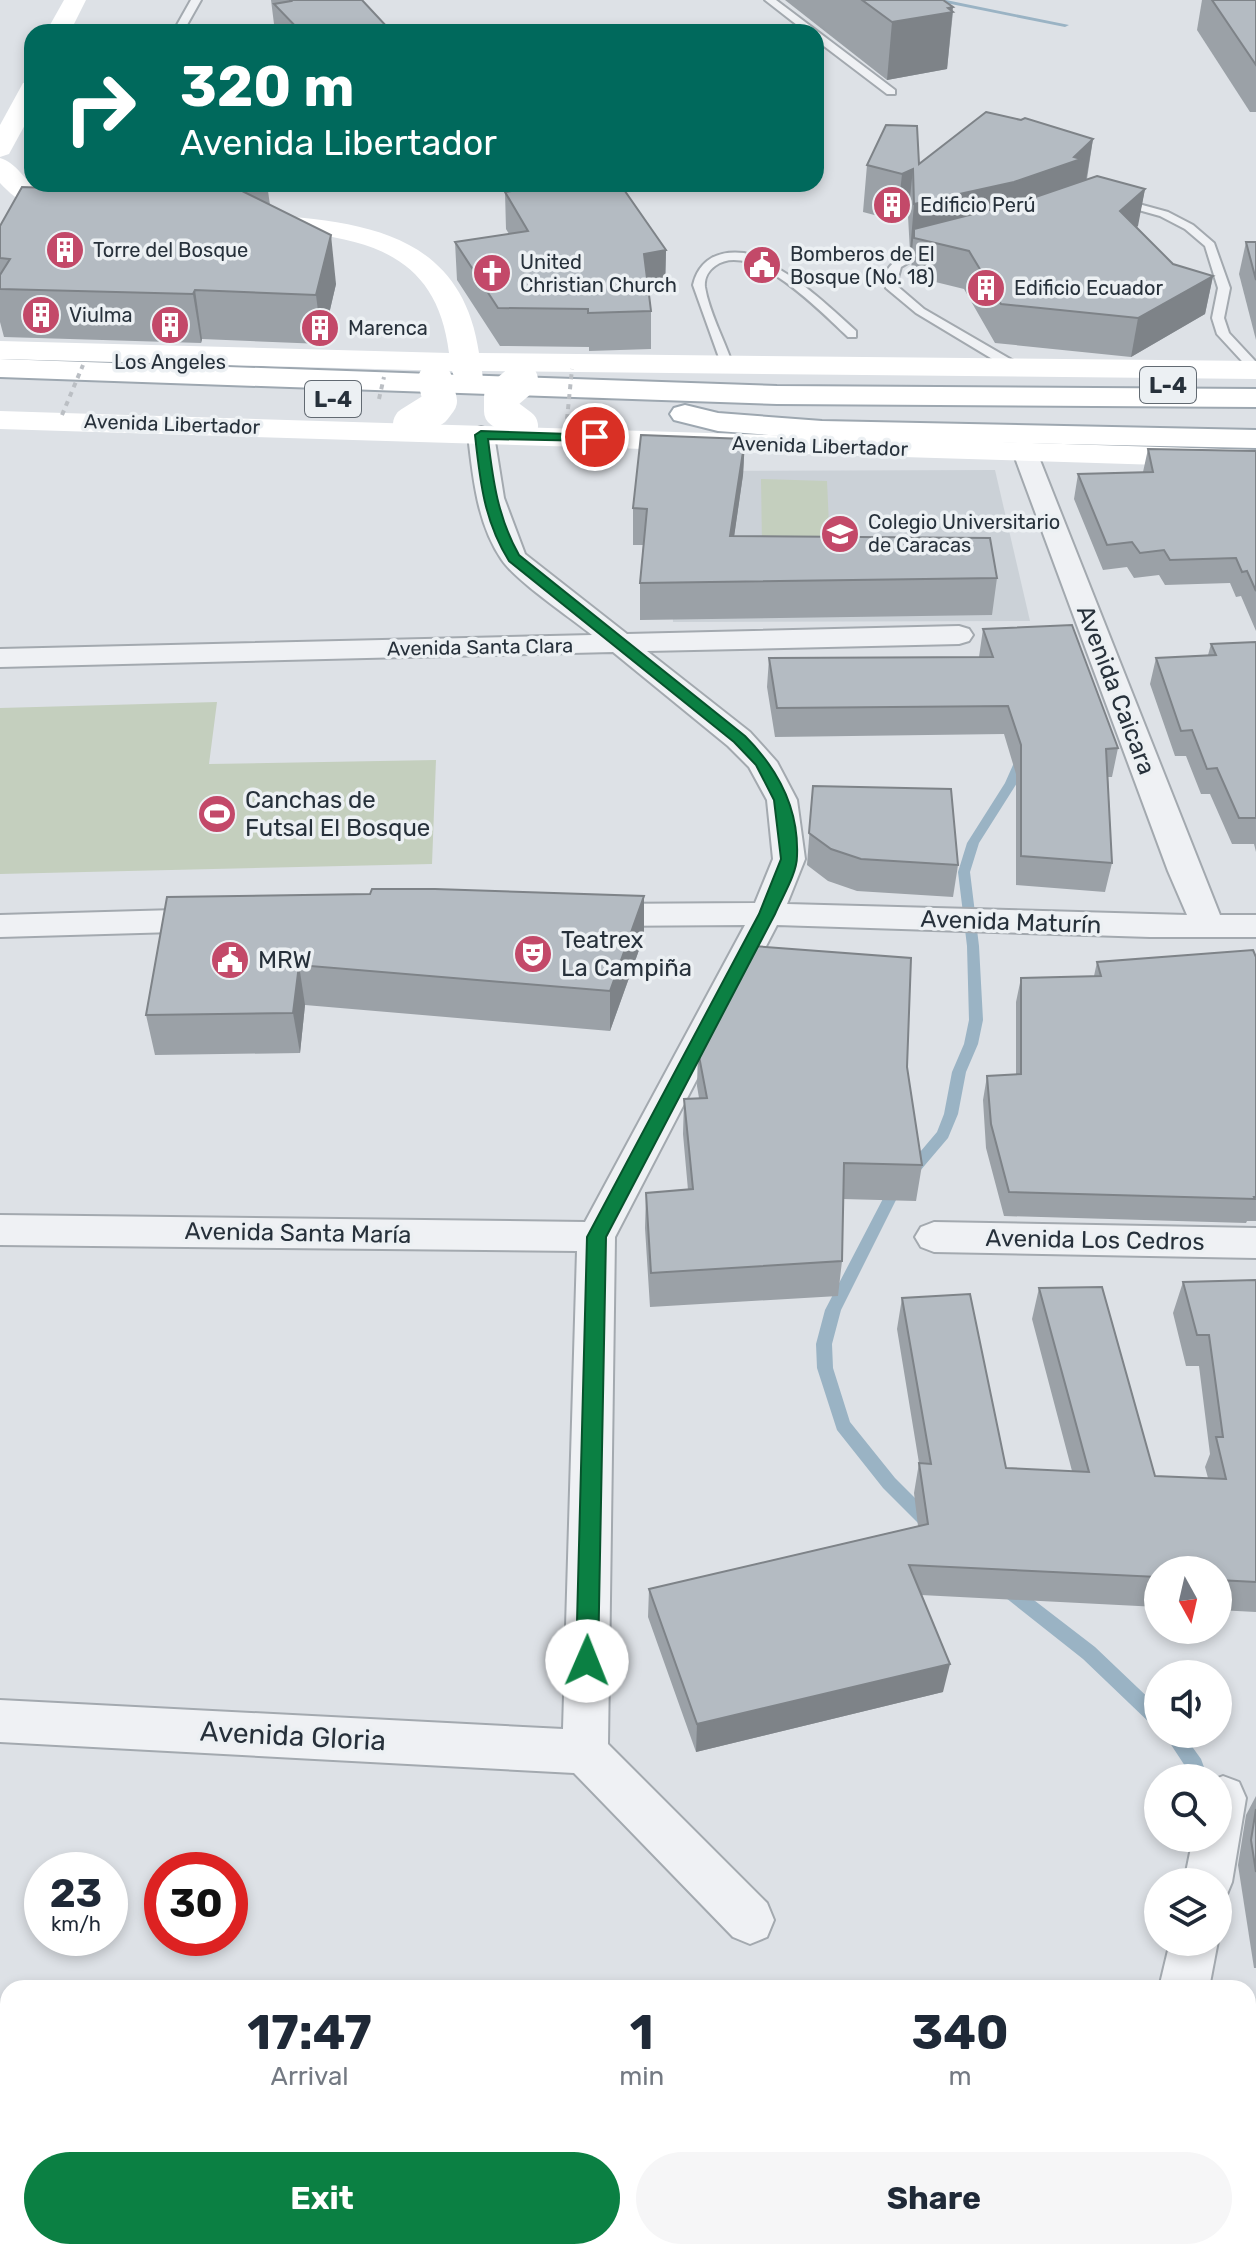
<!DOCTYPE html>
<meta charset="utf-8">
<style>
:root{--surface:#fff;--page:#f6f6f7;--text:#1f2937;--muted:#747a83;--accent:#0b8043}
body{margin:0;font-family:Rubik,sans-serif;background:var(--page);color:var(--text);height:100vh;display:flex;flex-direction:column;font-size:30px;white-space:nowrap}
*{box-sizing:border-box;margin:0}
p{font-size:26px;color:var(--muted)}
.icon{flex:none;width:44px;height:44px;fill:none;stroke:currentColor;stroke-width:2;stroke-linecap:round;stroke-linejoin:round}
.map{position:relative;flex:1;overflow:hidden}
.sheet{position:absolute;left:0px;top:1980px;width:1256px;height:280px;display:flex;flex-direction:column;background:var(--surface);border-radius:24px 24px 0 0;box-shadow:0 4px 12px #0003}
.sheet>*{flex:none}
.top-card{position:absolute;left:24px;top:24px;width:800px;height:168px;border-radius:24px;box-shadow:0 4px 12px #0003;background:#00695c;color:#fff;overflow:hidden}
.needle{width:52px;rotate:172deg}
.tools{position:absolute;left:1144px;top:1556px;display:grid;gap:16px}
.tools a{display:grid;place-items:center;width:88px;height:88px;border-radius:50%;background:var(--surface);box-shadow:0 4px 12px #0003;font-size:40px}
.speed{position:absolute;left:24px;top:1852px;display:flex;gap:16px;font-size:40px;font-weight:700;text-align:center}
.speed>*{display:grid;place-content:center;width:104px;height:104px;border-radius:50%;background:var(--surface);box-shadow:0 4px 12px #0003;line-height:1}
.speed small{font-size:20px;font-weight:400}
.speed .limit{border:12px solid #d22;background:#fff;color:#111}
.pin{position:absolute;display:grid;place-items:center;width:68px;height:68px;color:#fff;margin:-34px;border:4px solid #fff;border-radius:50%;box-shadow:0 2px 8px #0007}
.me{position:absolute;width:88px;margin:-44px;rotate:1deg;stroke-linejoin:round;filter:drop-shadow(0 0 6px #0008)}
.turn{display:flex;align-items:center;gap:28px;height:168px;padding:0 24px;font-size:36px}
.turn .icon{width:104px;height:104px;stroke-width:2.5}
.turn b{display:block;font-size:56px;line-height:68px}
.eta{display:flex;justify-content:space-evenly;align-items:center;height:136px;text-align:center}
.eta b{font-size:48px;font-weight:700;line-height:56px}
.primary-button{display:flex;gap:16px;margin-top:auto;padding:16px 24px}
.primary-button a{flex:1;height:92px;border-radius:48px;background:var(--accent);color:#fff;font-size:32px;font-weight:700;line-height:92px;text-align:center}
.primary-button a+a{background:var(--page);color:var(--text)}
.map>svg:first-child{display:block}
</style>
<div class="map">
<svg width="1256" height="2260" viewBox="0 0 1256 2260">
<rect width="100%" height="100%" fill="#dde1e6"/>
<polygon fill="#cbd1d7" points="995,470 1030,621 673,622 668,471"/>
<g fill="#c4cfbe">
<polygon points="761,479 827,481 830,547 762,545"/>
<polygon points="217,702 209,764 436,760 432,864 0,874 0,708"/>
</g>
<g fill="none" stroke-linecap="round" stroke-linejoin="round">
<g fill="#9ab3c4" fill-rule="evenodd">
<polygon points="931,0 946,0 1069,25 1065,27"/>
<polygon points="1023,752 1029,756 1017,783 979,843 970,872 979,946 983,1020 978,1044 966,1072 958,1114 948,1138 897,1198 841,1310 832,1344 833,1368 850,1422 895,1478 933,1516 935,1521 933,1526 927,1528 921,1526 883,1488 837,1430 817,1368 816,1344 825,1310 887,1191 937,1132 944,1114 952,1072 964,1044 969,1020 967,946 958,872 967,843 1005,783 1017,756"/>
<polygon points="1007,1582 1013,1584 1095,1647 1158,1707 1158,1727 1152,1725 1083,1659 1001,1594 999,1589 1001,1584"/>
<polygon points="1164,1734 1183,1734 1201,1759 1208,1778 1190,1778 1187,1769"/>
<polygon points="1039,2252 1060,2252 1057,2260 1036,2260"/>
</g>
<g stroke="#a3a9af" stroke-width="4">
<g id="service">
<polygon points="191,0 201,0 183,32 173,32"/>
<polygon points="765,0 776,0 895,90 895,94 887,94 816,40 816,32 806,32"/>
<polygon points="1119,203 1135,203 1168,212 1193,225 1214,243 1230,288 1224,318 1229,333 1256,362 1256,373 1252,372 1217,334 1212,318 1218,288 1205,246 1185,229 1160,216 1135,209 1115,208 1115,204"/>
<path d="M933 250 939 253 937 255 913 260 901 267 896 285 924 309 1017 363V369H1009L916 313 886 288C879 259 911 254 933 250Z"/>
<path d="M744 253C789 268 822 300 856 331V337H848C821 312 752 239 715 266 708 271 704 279 705 287 709 312 724 339 732 363L722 366 693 285C699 259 719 250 744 253Z"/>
</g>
</g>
<g stroke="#a3a9af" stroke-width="4">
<g id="minor">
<path d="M481 427 490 430 494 435 504 498 525 554 627 634 959 626 969 629 973 635 969 641 959 644 647 651 750 732 777 762 797 800 805 859 787 904 1187 915 1168 871 1014 455 1018 450H1036L1220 915H1256V937H1150L777 925 615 1237 608 1744 767 1903 774 1920 767 1937 750 1944 733 1937 574 1773 0 1742V1700L563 1729 577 1251 0 1245V1215L585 1222 745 925 597 926 585 923 581 915 585 907 597 904 755 903 773 859 767 800 749 767 728 746 613 652 0 667V649L592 635C571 618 515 580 502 560 477 524 473 477 468 435L472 430Z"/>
<polygon points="210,909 222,912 226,920 222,928 210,931 0,937 0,915"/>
<polygon points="934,1222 1256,1228 1256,1258 934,1252 921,1247 915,1237 921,1227"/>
<polygon points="1223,1776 1239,1782 1246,1798 1232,1882 1225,1899 1218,1901 1218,1882 1184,1882 1193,1838 1218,1838 1218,1778"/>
<polygon points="1170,1942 1218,1941 1209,1988 1159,1988"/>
<polygon points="1083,2252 1137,2252 1135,2260 1081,2260"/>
</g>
</g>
<g stroke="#9da7b0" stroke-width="4">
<g id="primary">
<polygon points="0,359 777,386 1256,389 1256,407 777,404 0,377"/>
<polygon points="685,405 718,413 822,421 1256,430 1256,448 822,439 718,431 674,420 670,414 674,408"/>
</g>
</g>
<use href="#service" fill="#eff1f4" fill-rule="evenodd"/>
<use href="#minor" fill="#eff1f4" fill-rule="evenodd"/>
<g fill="#fff" fill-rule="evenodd">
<polygon points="64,0 86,0 70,32 46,32"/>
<polygon points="32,81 32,112 9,154 0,157 0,125 23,83"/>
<path d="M0 158C16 162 25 181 39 191 53 199 67 201 82 204L86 210 82 216C52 223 20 205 0 183Z"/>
<path d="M253 214C357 221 461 229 479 353L1256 361V379L482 371 483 379 479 385 468 388 457 385 452 371 0 359V341L449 353C439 270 389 243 311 234 288 232 265 233 243 228L240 222 243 216Z"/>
<polygon points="0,411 1256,450 1256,468 0,429"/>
</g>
<use href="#primary" fill="#fff" fill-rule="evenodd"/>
<g stroke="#bbbfc4" stroke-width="4" stroke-dasharray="5 5" stroke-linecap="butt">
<polyline points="379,399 384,377"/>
<polyline points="62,415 83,365"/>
<polyline points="566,429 572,369"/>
</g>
<g stroke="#fff" stroke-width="34">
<polyline points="521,380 501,397 501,411 521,426"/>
<polyline points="410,424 434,409 440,401 435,380"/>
</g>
</g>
<g fill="#9ba1a7">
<polygon points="271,0 362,0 388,28 408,32 275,32"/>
<polygon points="785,0 943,0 953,12 947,69 887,80"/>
<polygon points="1202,0 1256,0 1256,112 1250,112 1197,30"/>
<polygon points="1093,139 1087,179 1145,189 1137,227 1173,264 1213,276 1205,314 1131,357 995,343 964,289 911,276 912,251 910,252 908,216 897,221 863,212 867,165 919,164"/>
<polygon points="83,184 267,184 270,205 336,284 322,344 202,339 201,343 4,337 0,322 0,226 79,189"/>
<polygon points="505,192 666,250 665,288 649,291 651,311 651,349 589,351 589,347 500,346 457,280 455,242 509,234 506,229"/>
<polygon points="1246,242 1256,242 1256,340 1239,274"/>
<polygon points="745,439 743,475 734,536 997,578 992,615 640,620 640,583 643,545 633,545 633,508"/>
<polygon points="1148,449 1256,451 1256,631 1241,596 1236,597 1230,583 1165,585 1159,575 1134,578 1127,567 1103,570 1074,499 1078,474 1143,472"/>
<polygon points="983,629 1118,748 1112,777 1108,777 1112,863 1105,892 1016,885 1016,774 1004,734 775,737 767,687 769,658 979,657"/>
<polygon points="1256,642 1256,852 1254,844 1232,844 1210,794 1201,794 1186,756 1175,756 1150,684 1156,658 1208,655 1211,644"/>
<polygon points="813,786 958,865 953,897 857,891 828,881 807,865"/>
<polygon points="167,897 644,936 610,1031 305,1005 300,1053 155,1055 146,1015"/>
<polygon points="1256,957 1256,1221 1247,1221 1246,1223 1004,1216 986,1148 983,1100 987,1076 1016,1075 1016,1002 1021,978 1094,976 1097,962"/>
<polygon points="698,1051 907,1067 922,1165 916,1201 843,1199 842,1261 838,1296 650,1307 645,1228 646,1193 688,1190 683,1134 684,1099 699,1098 697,1086"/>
<polygon points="1256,1280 1256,1612 1218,1610 1218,1570 1158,1570 1158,1607 921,1595 943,1692 696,1752 648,1617 649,1589 918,1526 914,1493 919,1463 897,1329 902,1298 1006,1468 1072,1471 1032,1319 1039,1288 1155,1476 1208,1478 1205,1467 1210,1454 1199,1366 1186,1366 1173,1313 1183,1282"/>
<polygon points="1256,1796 1256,1968 1254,1968 1238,1865 1246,1815"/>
</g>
<g fill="#7e8388">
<polygon points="953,7 947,69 887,80 892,22"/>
<polygon points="339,29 340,32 319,32"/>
<polygon points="1093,139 1085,186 914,229 912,251 910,252 914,204 1074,157"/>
<polygon points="913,169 908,216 897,221 902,174"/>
<polygon points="1145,189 1138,226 1114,249 1120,211"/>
<polygon points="331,235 336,284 322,344 316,295"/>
<polygon points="666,250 665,288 644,292 644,254"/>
<polygon points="1213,276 1205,314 1131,357 1138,318"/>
<polygon points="195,290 202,339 201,343 193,294"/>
<polygon points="745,439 743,475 729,572 730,536"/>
<polygon points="644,896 644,936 610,1031 610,991"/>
<polygon points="299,965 305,1005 300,1053 293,1013"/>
<polygon points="950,1664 943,1692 696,1752 697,1724"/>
</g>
<g fill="#b4bbc2" stroke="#7e8388" stroke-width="2">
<polygon points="290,0 362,0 388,28 404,28 408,32 342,32 339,29 319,32 301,32 274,4 291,1"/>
<polygon points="862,0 943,0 953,7 948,8 953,12 892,22"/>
<polygon points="1212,0 1256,0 1256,65"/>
<polygon points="986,112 1021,120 1025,118 1093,139 1074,157 1081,159 1014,182 914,204 913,169 902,174 867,165 886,125 917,126 919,164"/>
<polygon points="1097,176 1145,189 1120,211 1173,264 1213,276 1138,318 1001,304 969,251 914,238 914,229 1021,202"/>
<polygon points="83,184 228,184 331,235 316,295 195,290 193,294 0,289 0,275 10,259 0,258 0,226 22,187 79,189"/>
<polygon points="565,184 620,184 666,250 644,254 651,311 588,313 588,309 498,308 455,242 528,231 505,192"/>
<polygon points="1246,242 1256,242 1256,280"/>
<polygon points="641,435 745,439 730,536 990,538 997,578 640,583 647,509 633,508"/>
<polygon points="1148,449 1256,451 1256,591 1247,571 1242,572 1236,558 1170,560 1164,550 1140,553 1132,542 1107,545 1078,474 1153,472"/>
<polygon points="1072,625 1118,748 1106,749 1112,863 1021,856 1021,745 1008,706 777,708 769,658 993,657 983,629"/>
<polygon points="1256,642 1256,818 1239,818 1217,768 1207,769 1192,730 1181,731 1156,658 1216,655 1211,644"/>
<polygon points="813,786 951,789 958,865 861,859 831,849 809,833"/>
<polygon points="372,889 435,889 644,896 610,991 299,965 293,1013 146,1015 167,897 370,894"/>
<polygon points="753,946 911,958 907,1067 922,1165 844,1163 842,1261 651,1273 646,1193 693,1189 684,1099 707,1098 698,1051"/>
<polygon points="1253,950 1256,957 1256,1197 1254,1197 1255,1199 1009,1192 991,1124 987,1076 1021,1074 1021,978 1101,976 1097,962"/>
<polygon points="1256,1280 1256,1582 1218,1580 1218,1570 1158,1570 1158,1577 909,1565 950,1664 697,1724 649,1589 928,1524 919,1463 931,1464 902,1298 970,1294 1006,1468 1089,1472 1039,1288 1102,1287 1155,1476 1226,1479 1216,1437 1223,1437 1209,1335 1197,1335 1183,1282"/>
<polygon points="1256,1809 1256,1872 1251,1840"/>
</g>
<path fill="#0b8043" stroke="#07532c" stroke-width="2" d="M481 431 600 435V440L595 441 488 439C493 481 498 518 519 555L745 736C778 769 799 808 797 856 797 874 782 897 775 914L606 1237 598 1661 595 1668 587 1671 579 1668 576 1661 587 1237 759 914 781 859 774 800 756 765 734 742 509 561C484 521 480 481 475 435Z"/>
<defs>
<g id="building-disc" transform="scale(2)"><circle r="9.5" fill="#c34969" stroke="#ecf0f3"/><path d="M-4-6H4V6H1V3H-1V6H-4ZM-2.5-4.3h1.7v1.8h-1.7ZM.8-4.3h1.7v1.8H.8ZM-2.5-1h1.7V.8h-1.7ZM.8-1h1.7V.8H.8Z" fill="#fff"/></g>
<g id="civic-disc" transform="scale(2)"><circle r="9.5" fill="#c34969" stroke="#ecf0f3"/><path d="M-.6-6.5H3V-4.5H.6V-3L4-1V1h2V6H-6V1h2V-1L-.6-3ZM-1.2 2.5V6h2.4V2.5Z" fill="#fff"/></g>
<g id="church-disc" transform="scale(2)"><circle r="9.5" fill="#c34969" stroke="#ecf0f3"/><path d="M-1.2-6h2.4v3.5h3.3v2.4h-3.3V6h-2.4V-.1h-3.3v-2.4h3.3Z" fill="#fff"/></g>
<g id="university-disc" transform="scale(2)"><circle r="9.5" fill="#c34969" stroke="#ecf0f3"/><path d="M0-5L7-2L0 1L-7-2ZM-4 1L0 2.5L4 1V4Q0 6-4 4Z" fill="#fff"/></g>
<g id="stadium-disc" transform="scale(2)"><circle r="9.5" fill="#c34969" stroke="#ecf0f3"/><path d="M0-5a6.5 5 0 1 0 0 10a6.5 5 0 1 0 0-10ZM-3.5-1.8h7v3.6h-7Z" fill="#fff"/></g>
<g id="theatre-disc" transform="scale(2)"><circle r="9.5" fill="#c34969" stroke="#ecf0f3"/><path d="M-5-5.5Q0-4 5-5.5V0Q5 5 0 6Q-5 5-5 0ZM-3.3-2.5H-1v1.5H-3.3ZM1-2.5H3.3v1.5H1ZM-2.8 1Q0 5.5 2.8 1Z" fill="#fff"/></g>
</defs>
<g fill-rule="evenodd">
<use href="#building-disc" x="892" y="205"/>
<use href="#building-disc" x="65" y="250"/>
<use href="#civic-disc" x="762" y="265"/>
<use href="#church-disc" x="492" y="273"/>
<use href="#building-disc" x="986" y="288"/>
<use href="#building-disc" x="41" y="315"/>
<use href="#building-disc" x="170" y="325"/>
<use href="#building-disc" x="320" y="328"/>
<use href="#university-disc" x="840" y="534"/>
<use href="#stadium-disc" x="217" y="814"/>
<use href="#theatre-disc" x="533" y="954"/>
<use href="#civic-disc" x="230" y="960"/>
</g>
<g text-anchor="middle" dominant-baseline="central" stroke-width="7" stroke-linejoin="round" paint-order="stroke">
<g font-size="20" fill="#27313b" stroke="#ecf0f3" text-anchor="start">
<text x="920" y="205">Edificio Perú</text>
<text x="93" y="250">Torre del Bosque</text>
<text x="790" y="254">Bomberos de El<tspan x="790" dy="23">Bosque (No. 18)</tspan></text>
<text x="520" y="262">United<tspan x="520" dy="23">Christian Church</tspan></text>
<text x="1014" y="288">Edificio Ecuador</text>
<text x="69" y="315">Viulma</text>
<text x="348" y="328">Marenca</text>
<text x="170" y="362" text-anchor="middle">Los Angeles</text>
<text x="868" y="522">Colegio Universitario<tspan x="868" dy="23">de Caracas</tspan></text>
</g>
<g font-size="20" fill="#27313b" stroke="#ecf0f3">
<text transform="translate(172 424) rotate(2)">Avenida Libertador</text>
<text transform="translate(820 446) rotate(2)">Avenida Libertador</text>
<text transform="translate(480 647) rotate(-1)">Avenida Santa Clara</text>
</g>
<g fill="#ecf0f3" stroke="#626a72" stroke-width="2">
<rect x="1140" y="367" width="56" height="36" rx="6"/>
<rect x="305" y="381" width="56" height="36" rx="6"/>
</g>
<g font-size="22" font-weight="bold" fill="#27313b">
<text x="1168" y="385">L-4</text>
<text x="333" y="399">L-4</text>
</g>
<g font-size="24" fill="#27313b" stroke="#ecf0f3">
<text transform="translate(1116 690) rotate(69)">Avenida Caicara</text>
<text transform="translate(1011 922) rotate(2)">Avenida Maturín</text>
<text transform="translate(298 1233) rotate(1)">Avenida Santa María</text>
<text transform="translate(1095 1240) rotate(1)">Avenida Los Cedros</text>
</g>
<g font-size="24" fill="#27313b" stroke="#ecf0f3" text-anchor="start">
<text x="245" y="800">Canchas de<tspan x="245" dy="28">Futsal El Bosque</tspan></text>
<text x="561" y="940">Teatrex<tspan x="561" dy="28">La Campiña</tspan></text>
<text x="258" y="960">MRW</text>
</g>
<g font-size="28" fill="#27313b" stroke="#ecf0f3">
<text transform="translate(293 1736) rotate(3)">Avenida Gloria</text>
</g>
</g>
</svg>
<div class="tools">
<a><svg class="needle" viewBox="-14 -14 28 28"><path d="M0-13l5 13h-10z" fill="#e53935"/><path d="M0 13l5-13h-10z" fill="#747a83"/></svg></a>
<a><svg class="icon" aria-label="sound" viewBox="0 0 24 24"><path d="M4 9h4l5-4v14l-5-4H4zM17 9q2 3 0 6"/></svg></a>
<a><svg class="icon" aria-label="search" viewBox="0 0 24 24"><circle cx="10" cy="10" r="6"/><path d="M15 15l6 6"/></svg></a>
<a><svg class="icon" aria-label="layers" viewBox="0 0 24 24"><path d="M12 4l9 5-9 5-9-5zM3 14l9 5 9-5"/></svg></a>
</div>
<div class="speed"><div>23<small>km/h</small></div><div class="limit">30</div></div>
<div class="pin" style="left:595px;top:437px;background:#d93025"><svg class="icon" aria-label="arrive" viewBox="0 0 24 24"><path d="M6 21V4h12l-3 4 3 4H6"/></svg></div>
<svg class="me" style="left:587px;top:1661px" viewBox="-20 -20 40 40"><circle r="19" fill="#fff"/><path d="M0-13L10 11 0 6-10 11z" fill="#0b8043"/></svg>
<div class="top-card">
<div class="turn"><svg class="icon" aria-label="right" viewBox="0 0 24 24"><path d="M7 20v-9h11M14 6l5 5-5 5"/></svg><div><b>320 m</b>Avenida Libertador</div></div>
</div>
<section class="sheet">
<div class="eta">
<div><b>17:47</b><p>Arrival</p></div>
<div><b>1</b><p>min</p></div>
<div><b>340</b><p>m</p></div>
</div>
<div class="primary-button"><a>Exit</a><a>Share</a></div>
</section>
</div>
